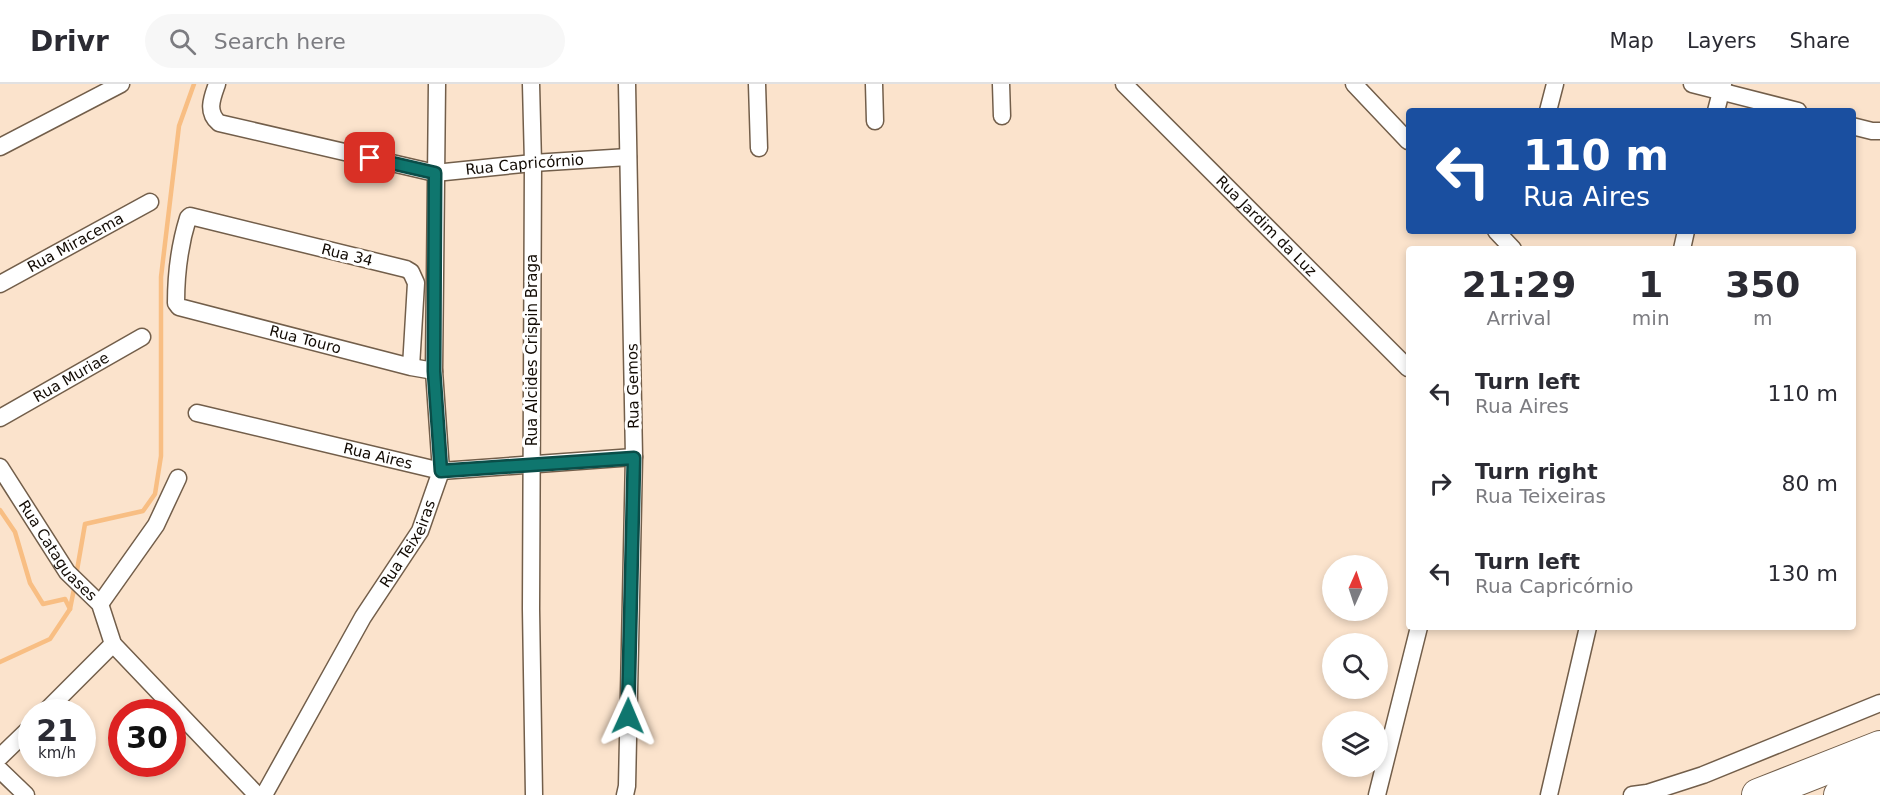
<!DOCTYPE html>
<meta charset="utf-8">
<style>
:root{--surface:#fff;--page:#f7f7f7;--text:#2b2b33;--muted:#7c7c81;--line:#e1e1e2}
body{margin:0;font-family:"DejaVu Sans",sans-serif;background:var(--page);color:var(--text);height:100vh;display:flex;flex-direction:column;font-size:22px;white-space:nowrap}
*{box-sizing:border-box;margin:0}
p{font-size:20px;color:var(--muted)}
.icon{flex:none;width:33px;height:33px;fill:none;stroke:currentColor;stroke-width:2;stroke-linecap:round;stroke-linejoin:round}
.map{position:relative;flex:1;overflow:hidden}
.drawer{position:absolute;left:1406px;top:162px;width:450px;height:384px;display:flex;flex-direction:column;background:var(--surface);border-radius:6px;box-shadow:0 3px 9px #0003}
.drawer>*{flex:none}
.hud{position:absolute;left:1406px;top:24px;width:450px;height:126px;border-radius:6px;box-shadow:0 3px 9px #0003;background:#1a4fa0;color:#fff;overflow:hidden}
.needle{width:39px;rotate:3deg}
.fabs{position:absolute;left:1322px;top:471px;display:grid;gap:12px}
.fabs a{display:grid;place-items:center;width:66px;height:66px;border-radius:50%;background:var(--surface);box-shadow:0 3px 9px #0003;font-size:30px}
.speed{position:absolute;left:18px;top:615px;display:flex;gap:12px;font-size:30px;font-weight:700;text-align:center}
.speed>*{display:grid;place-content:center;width:78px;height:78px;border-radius:50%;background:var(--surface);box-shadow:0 3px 9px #0003;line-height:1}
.speed small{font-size:15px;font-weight:400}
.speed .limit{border:9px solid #d22;background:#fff;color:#111}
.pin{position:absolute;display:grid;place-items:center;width:51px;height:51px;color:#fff;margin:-26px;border-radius:12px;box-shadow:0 3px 9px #0006}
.me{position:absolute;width:66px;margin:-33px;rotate:1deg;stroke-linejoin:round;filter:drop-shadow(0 0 4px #0008)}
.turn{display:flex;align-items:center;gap:21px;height:126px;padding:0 18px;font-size:27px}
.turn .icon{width:78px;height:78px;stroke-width:2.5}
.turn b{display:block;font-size:42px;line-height:51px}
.eta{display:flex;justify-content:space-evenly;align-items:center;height:102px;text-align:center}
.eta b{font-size:36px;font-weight:700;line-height:42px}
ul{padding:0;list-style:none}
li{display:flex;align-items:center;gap:18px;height:90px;padding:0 18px}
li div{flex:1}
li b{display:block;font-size:22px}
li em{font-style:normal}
header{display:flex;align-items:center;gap:36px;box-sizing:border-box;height:84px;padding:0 30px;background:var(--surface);border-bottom:2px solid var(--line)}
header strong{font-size:28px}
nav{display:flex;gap:33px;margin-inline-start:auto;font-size:21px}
.search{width:420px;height:54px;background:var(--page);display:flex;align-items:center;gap:15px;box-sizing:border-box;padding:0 21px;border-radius:33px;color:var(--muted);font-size:22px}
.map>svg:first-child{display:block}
</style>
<header>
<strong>Drivr</strong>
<div class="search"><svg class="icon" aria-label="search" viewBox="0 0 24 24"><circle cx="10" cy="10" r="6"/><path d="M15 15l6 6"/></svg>Search here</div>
<nav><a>Map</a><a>Layers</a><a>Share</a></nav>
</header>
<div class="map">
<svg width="1880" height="711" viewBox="0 0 1880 711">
<rect width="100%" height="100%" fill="#fbe3cc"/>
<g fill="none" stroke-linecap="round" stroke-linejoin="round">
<g stroke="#f8be83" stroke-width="4.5">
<polyline points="0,426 15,448 30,499 43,520 65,515 70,525"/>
<polyline points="76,492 85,440 143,427 155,410 161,372 161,193 179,42 194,0"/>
<polyline points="0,578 50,555 70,525 75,500"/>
</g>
<g stroke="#725e4a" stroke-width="19">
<g id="minor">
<path id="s1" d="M217 0C212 14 206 28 219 39L435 89 533 79 628 73"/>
<polyline points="531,0 533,79 531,525 534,711"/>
<polyline points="757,0 759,64"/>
<polyline points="874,0 875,37"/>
<polyline points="1001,0 1002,32"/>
<path id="s2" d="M1124 0 1408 284"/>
<polyline points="1354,0 1408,57"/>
<polyline points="1692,0 1798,27"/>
<polyline points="1548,27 1555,0"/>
<polyline points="1716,27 1723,0"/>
<polyline points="1852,42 1872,47 1880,47"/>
<polyline points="0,63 121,0"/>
<polyline points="1496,147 1513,165"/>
<polyline points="1682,165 1686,147"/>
<path id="s3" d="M0 200 150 118"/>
<path id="s4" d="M411 283 416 199 411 188 406 185 190 132 188 134C179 163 176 189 176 219L179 223 411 283 434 287"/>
<path id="s5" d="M197 329 441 387 634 373"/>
<path id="s6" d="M0 334 142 253"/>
<path id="s7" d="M0 383 67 488 100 520 113 560 257 711"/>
<polyline points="100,520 156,441 178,394"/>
<polyline points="45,628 113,560"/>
<polyline points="0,673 32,642"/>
<polyline points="0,686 26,711"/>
<path id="s8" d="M264 711 363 533 420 447 441 387 434 287 437 0"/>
<polyline points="625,711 627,702 634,373 627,0"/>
<polyline points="1377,711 1419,543"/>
<polyline points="1549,711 1588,543"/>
<polyline points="1632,711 1647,709 1703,691 1880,619"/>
</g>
</g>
<g stroke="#725e4a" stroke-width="34">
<g id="motorway">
<polyline points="1758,711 1880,663"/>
<polyline points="1840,711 1880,695"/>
</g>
</g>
<use href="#minor" stroke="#fff" stroke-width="16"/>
<use href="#motorway" stroke="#fff" stroke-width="32"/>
</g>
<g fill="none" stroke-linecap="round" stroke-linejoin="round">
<g stroke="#0a4d48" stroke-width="15">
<polyline id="route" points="370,74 435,89 434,287 441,387 634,374 628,632"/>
</g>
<use href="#route" stroke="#0f766e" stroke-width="10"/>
</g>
<g text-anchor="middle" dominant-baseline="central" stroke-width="6" stroke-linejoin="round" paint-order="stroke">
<g font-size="15" fill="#120b04" stroke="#fff">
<text stroke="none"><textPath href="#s1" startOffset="354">Rua Capricórnio</textPath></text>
<text stroke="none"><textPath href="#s2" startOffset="201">Rua Jardim da Luz</textPath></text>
<text stroke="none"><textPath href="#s3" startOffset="86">Rua Miracema</textPath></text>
<text transform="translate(347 171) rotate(14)">Rua 34</text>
<text stroke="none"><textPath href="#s4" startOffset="549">Rua Touro</textPath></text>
<text transform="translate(532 266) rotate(-90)">Rua Alcides Crispin Braga</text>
<text stroke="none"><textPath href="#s6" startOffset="82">Rua Muriae</textPath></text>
<text transform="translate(633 302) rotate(-91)">Rua Gemos</text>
<text stroke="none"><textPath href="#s5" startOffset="186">Rua Aires</textPath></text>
<text stroke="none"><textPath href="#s8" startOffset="290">Rua Teixeiras</textPath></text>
<text stroke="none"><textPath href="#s7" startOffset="102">Rua Cataguases</textPath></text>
</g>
</g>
</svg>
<div class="fabs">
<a><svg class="needle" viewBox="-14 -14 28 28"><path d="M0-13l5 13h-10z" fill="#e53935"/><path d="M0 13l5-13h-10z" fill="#7c7c81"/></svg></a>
<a><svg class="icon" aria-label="search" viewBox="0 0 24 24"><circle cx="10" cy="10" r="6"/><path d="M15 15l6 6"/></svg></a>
<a><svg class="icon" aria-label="layers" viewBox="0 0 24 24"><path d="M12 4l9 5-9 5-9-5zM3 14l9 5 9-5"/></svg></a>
</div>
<div class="speed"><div>21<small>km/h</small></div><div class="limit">30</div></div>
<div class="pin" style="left:370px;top:74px;background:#d93025"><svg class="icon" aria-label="arrive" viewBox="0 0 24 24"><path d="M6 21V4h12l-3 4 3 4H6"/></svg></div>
<svg class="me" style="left:628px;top:632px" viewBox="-20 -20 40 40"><path d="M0-17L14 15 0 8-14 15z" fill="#0f766e" stroke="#fff" stroke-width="4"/></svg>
<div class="hud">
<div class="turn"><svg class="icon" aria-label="left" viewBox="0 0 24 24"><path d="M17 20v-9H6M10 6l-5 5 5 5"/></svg><div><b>110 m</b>Rua Aires</div></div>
</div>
<section class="drawer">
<div class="eta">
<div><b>21:29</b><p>Arrival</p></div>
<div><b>1</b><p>min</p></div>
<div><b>350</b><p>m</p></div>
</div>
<ul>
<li><svg class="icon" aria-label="left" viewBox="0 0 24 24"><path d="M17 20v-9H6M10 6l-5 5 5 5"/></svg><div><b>Turn left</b><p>Rua Aires</p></div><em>110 m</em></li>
<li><svg class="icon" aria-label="right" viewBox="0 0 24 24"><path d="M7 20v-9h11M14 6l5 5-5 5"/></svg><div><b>Turn right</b><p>Rua Teixeiras</p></div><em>80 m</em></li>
<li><svg class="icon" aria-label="left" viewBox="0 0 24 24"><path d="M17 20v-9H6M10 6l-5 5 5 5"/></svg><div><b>Turn left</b><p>Rua Capricórnio</p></div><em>130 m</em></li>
</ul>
</section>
</div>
